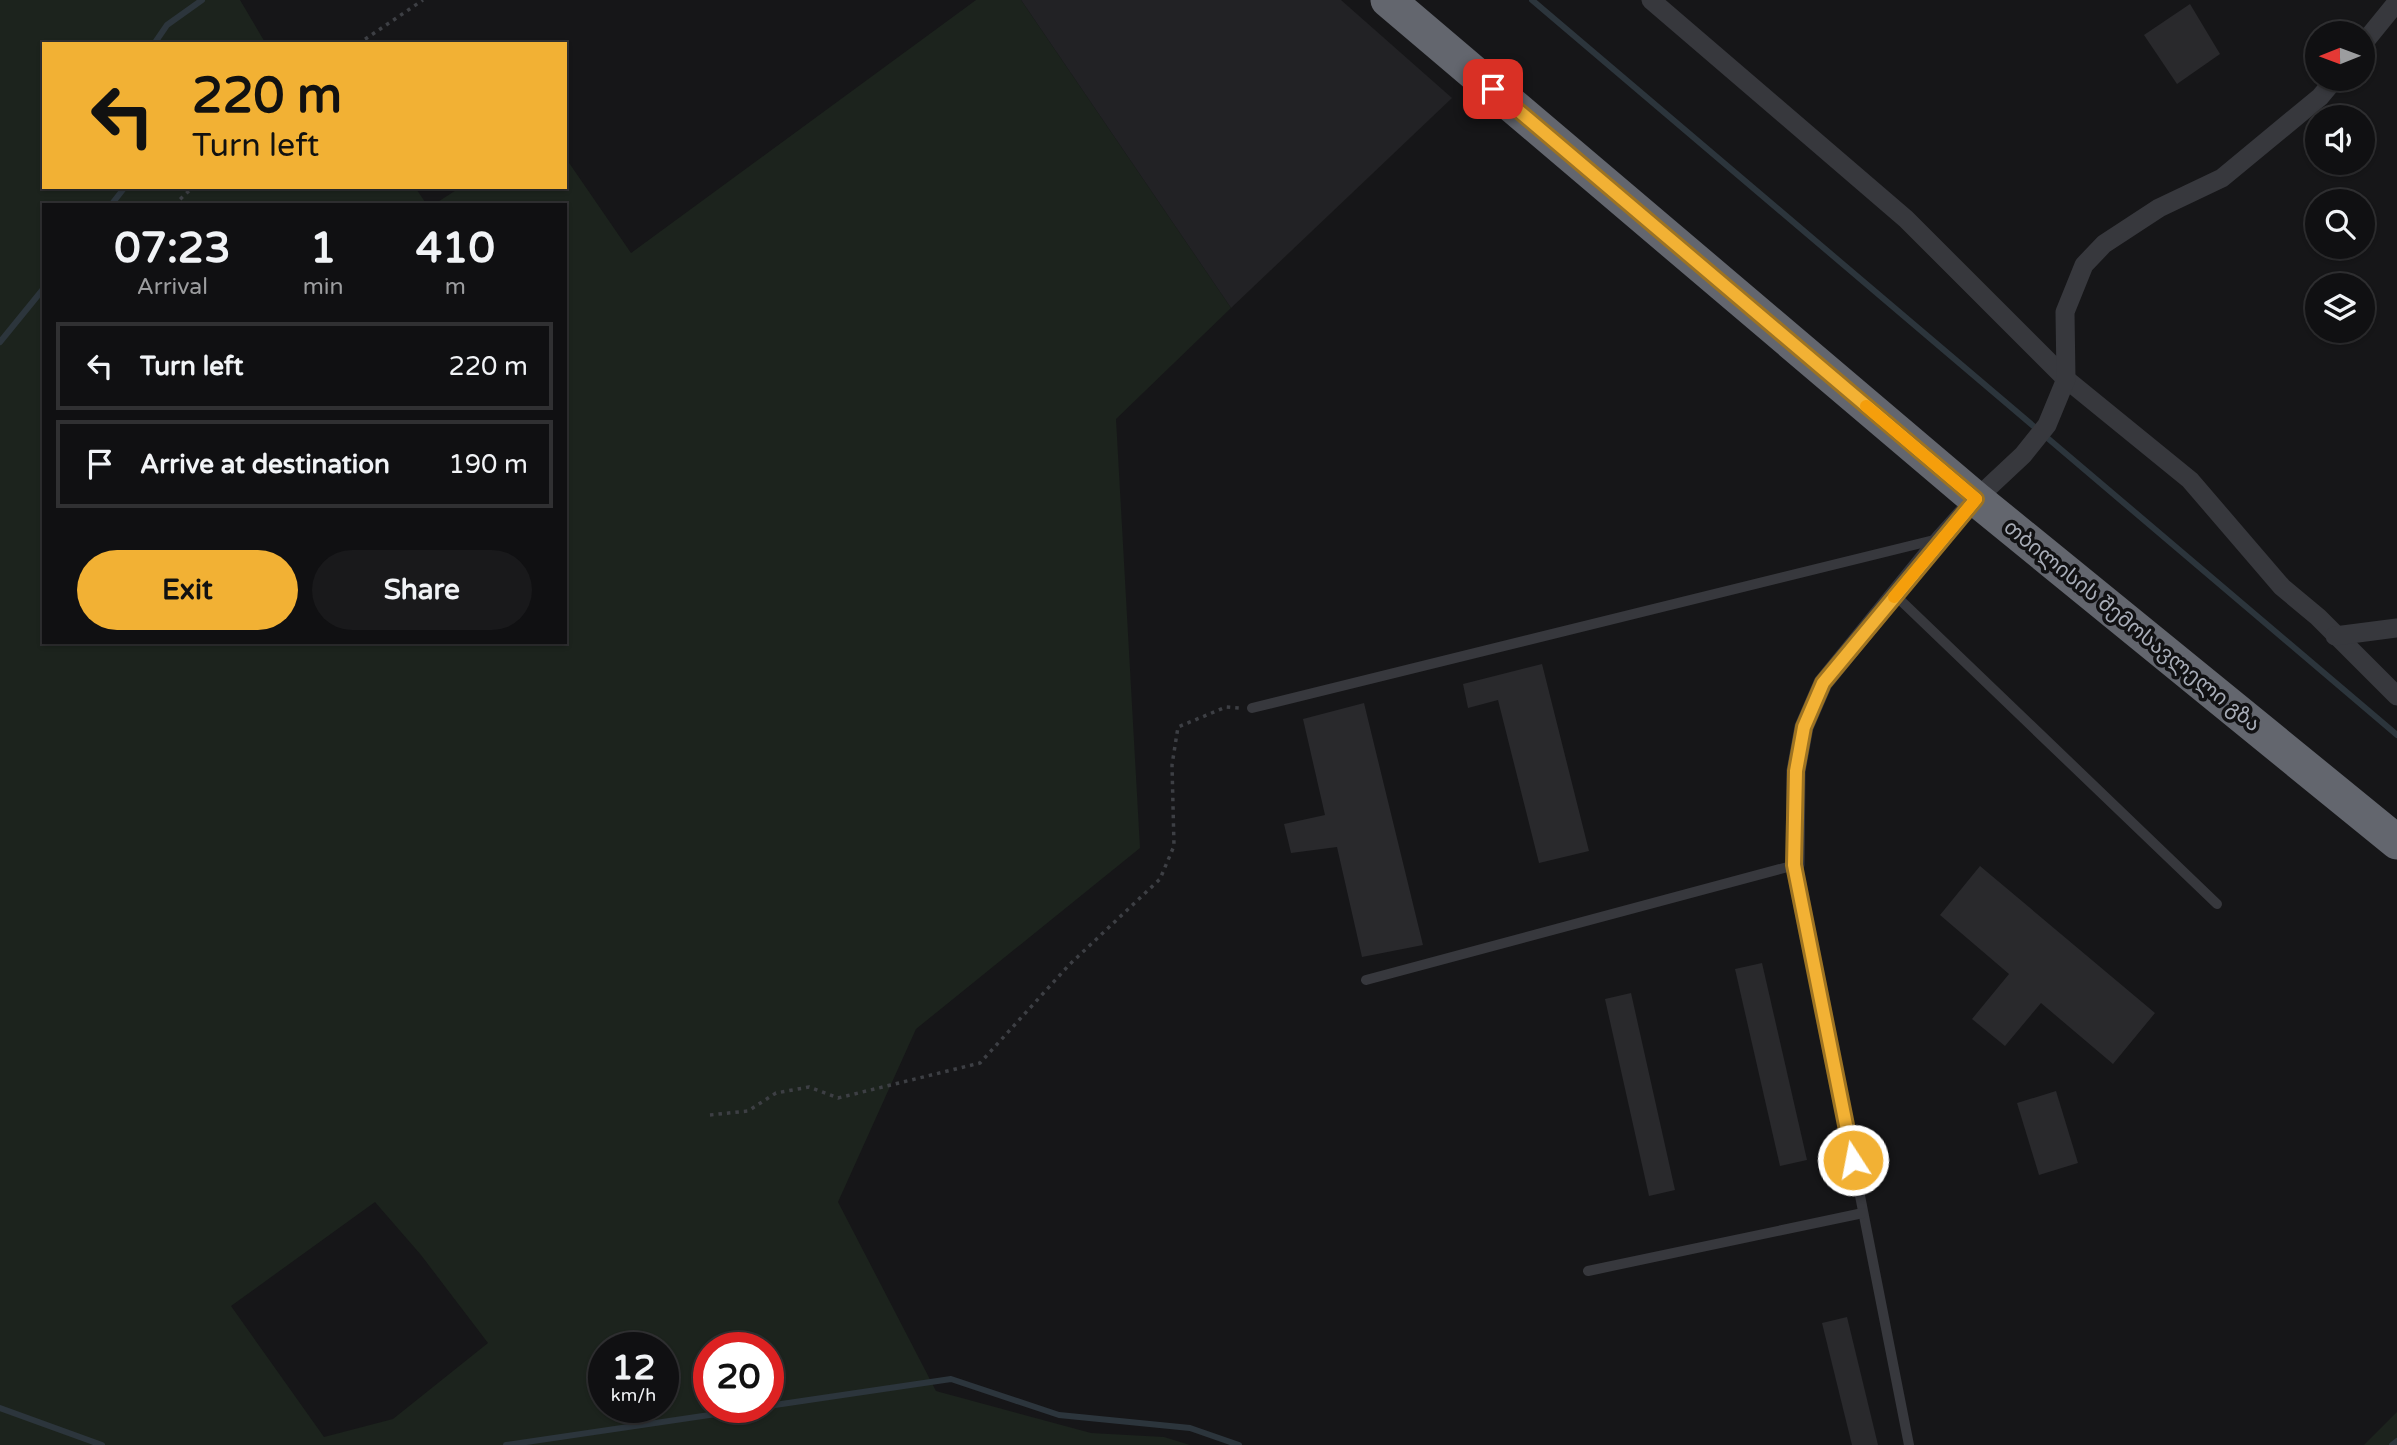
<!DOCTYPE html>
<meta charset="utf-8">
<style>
:root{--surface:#101012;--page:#19191b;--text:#f1f3f6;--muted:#9c9d9f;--line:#303032;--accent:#f2b134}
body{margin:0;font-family:"Varela Round","Noto Sans Georgian",sans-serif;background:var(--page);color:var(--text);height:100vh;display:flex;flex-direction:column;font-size:26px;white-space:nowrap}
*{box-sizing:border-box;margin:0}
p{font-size:23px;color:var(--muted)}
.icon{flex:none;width:38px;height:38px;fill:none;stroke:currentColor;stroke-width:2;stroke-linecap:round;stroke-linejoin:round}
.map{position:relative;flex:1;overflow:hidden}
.details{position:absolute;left:42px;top:203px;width:525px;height:441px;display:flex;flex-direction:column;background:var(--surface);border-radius:0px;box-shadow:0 2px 5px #0004,0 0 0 2px var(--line)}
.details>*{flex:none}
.guide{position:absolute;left:42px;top:42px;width:525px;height:147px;border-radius:0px;box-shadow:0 2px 5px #0004,0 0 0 2px var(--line);background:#f2b134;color:#111;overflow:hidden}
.needle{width:46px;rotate:269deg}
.tools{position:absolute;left:2305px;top:21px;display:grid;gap:14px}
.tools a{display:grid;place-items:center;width:70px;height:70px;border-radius:50%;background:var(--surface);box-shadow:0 2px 5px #0004,0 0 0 2px var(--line);font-size:35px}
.speed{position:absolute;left:588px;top:1332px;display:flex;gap:14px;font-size:35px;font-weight:700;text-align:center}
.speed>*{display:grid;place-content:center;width:91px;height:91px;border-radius:50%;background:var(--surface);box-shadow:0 2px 5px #0004,0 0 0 2px var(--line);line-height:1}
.speed small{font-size:18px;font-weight:400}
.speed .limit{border:10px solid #d22;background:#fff;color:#111}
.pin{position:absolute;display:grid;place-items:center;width:60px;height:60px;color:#fff;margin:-30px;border-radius:14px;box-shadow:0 4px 10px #0006}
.me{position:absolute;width:77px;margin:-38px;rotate:349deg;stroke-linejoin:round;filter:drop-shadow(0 0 5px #0008)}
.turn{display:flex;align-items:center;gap:24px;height:147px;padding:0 35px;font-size:32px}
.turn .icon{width:91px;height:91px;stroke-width:2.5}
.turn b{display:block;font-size:49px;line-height:60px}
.eta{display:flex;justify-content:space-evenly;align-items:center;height:119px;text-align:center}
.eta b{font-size:42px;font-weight:700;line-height:49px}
.action{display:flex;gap:14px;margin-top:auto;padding:14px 35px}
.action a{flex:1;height:80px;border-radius:42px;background:var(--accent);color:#111;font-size:28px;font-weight:700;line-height:80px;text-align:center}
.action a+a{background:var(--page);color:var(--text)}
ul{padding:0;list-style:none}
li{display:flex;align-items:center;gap:21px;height:88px;margin:0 14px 10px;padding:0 21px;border:4px solid var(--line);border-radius:0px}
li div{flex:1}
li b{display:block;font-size:26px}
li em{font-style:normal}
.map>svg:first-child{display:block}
</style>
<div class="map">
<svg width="2397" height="1445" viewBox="0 0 2397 1445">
<rect width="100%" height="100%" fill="#161618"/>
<polygon fill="#222225" points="1021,0 1341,0 1452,98 1231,308"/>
<g fill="#1c231d" fill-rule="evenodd">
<path d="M0 0H240L266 44H44V187H415L427 205H44V642H565V205H433L461 187H565V157L631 253 976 0H1021L1231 308 1116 419 1140 848 916 1029 838 1202 936 1391 1091 1433 1164 1437 1190 1445H0ZM375 1202 421 1255 488 1343 393 1419 324 1437 231 1306ZM604 1348H663V1407H604ZM709 1348H768V1407H709Z"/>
<polygon points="2397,1412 2397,1445 2364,1445"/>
</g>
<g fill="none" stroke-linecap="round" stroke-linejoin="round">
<g stroke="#2c353c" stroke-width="6">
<polyline points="1532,0 2397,735"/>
<polyline points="154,44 167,25 202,0"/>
<polyline points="111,205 125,187"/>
<polyline points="0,342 44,288"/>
<polyline points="768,1406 951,1379 1059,1415 1190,1428 1239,1445"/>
<polyline points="0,1408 102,1445"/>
<polyline points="506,1445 764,1407"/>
<polyline points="2392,1445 2397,1441"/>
</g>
</g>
<g fill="#29292c">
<polygon points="2190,4 2220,54 2177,84 2144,35"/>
<polygon points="1542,664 1589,851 1539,863 1498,700 1468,708 1463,684"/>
<polygon points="1364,703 1423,945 1362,957 1337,847 1291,853 1284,824 1325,815 1303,719"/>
<polygon points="1980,866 2155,1013 2113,1064 2041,1003 2005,1046 1972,1019 2009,974 1940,915"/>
<polygon points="1762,963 1807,1160 1780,1166 1735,969"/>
<polygon points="1631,993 1675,1190 1649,1196 1605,999"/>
<polygon points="2056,1091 2078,1163 2039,1175 2017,1103"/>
<polygon points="1847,1317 1878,1445 1852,1445 1822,1323"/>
</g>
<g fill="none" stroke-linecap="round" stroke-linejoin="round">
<g stroke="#3d3f44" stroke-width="3.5" stroke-dasharray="3.5 5" stroke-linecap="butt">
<polyline points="358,44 423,0"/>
<polyline points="174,205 193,187"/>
<polyline points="710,1115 748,1111 776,1093 809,1087 838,1098 980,1063 1069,965 1160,879 1174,846 1172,765 1178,727 1226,707 1239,708"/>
</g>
<g stroke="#37383d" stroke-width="10">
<polyline points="1895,595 2217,904"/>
<polyline points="1252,708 1938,539"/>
<polyline points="1366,980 1795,865 1909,1445"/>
<polyline points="1588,1271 1863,1213"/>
</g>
<g stroke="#37383d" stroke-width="19">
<polyline points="1651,0 1906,219 2066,379 2190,480 2282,587 2318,617 2397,696"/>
<polyline points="2362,45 2397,2"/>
<polyline points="2335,636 2397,628"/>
<polyline points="1795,865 1796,771 1804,727 1823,683 1941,538 1976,499 2023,455 2047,425 2066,379 2065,312 2084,265 2104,244 2159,208 2222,178 2320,97 2335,79"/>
</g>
<polyline stroke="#63666e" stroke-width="35" points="1388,0 1976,499 2397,842"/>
</g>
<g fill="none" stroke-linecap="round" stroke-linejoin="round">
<g stroke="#9d7322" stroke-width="18">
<polyline id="route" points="1493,89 1976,499 1823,683 1804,727 1796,771 1794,865 1853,1160"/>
</g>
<use href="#route" stroke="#f2b134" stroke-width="12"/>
<polyline stroke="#f59e0b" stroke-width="12" points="1866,406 1976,499 1894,597"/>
</g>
<g text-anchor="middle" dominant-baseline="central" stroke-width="7" stroke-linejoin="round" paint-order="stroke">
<g font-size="21" fill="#a8adb8" stroke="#111113">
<text transform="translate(2132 626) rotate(39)">თბილისის შემოსავლელი გზა</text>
</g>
</g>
</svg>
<div class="tools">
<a><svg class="needle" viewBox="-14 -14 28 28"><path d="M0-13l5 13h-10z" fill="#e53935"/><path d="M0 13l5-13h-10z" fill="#9c9d9f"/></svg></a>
<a><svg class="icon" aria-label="sound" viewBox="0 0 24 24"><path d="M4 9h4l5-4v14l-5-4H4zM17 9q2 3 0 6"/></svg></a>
<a><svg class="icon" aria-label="search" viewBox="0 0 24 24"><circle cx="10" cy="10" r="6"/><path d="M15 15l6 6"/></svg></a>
<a><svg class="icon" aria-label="layers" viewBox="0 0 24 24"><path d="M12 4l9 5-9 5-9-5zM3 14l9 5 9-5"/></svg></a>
</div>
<div class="speed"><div>12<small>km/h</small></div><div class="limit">20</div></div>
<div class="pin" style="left:1493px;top:89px;background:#d93025"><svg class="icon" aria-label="arrive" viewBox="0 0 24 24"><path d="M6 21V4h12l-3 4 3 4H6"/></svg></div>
<svg class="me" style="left:1853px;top:1160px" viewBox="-20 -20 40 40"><circle r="17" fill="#f2b134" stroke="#fff" stroke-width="3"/><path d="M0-11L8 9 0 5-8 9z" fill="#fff"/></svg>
<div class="guide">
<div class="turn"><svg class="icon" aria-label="left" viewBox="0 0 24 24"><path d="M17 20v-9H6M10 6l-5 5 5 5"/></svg><div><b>220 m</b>Turn left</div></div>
</div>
<section class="details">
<div class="eta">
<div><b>07:23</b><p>Arrival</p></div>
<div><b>1</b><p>min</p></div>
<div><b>410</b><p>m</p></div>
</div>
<ul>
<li><svg class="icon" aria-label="left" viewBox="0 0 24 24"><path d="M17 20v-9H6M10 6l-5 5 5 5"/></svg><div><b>Turn left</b></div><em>220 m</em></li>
<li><svg class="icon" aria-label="arrive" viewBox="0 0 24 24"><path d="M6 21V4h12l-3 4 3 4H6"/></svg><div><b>Arrive at destination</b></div><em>190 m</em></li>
</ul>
<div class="action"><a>Exit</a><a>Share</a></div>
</section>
</div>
